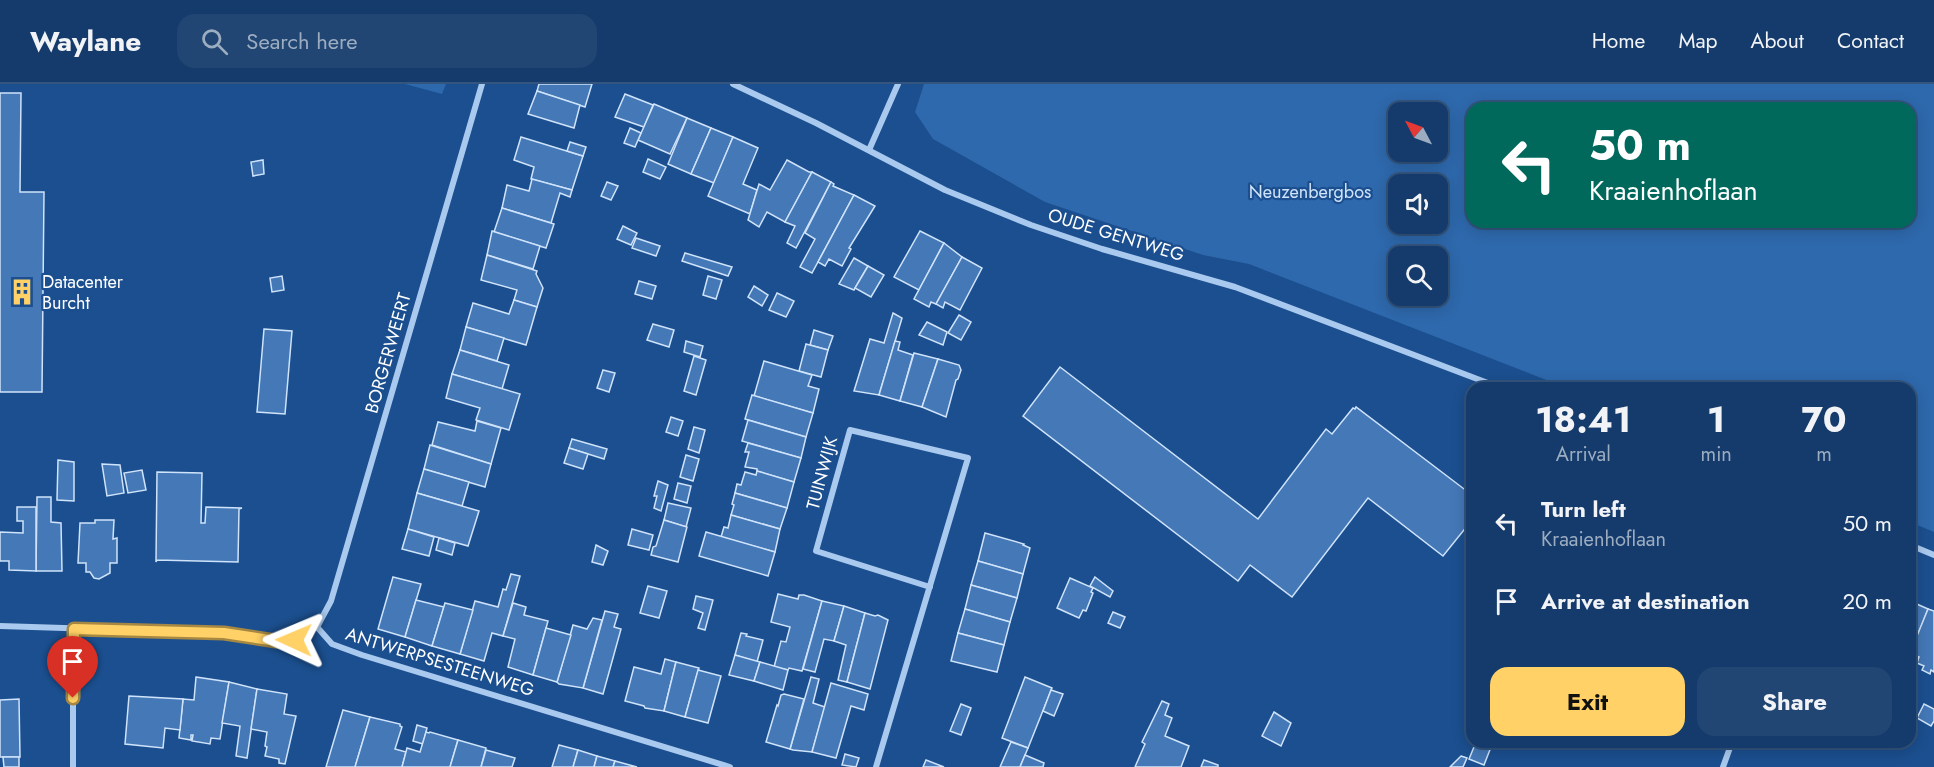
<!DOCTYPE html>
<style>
:root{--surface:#143b6b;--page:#214673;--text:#f1f3f6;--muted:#9dadc1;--line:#33557e;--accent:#ffd166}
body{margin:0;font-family:Jost,sans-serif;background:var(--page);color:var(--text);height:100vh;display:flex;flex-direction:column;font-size:22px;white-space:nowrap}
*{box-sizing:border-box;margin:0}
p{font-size:20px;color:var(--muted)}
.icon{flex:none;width:33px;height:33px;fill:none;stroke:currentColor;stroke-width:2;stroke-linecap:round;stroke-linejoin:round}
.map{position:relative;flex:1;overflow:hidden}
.sheet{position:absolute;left:1466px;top:298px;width:450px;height:366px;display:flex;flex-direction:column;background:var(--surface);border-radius:18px;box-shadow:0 3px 15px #0003,0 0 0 2px var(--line)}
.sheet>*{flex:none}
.banner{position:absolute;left:1466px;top:18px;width:450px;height:126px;border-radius:18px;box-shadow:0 3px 15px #0003,0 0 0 2px var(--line);background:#00695c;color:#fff;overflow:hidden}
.needle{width:39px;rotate:311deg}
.fabs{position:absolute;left:1388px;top:18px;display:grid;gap:12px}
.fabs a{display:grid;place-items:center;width:60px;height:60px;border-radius:12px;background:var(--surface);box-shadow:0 3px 15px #0003,0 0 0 2px var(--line);font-size:30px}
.pin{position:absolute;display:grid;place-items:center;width:51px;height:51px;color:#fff;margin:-62px -26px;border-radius:50% 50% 50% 0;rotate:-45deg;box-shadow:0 0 6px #0007}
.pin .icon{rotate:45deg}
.me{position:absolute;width:66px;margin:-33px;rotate:271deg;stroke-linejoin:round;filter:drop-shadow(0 0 4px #0008)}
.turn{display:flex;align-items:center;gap:21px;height:126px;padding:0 24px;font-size:27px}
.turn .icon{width:78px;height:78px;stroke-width:2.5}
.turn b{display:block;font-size:42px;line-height:51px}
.eta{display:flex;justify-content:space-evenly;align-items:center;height:102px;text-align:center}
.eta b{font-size:36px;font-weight:700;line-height:42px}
.primary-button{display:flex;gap:12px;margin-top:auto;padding:12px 24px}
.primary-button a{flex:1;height:69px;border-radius:18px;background:var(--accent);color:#111;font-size:24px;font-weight:700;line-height:69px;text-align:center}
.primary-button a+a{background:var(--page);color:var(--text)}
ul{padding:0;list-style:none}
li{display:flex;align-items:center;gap:18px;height:78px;padding:0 24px}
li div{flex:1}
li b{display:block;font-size:22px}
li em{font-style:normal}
header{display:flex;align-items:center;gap:36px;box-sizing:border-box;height:84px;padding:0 30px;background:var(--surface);border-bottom:2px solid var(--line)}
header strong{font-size:28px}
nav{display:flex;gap:33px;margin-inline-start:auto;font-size:21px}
.search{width:420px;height:54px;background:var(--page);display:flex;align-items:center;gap:15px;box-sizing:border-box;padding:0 21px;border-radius:18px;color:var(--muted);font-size:22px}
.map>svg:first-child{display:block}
</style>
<header>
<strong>Waylane</strong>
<div class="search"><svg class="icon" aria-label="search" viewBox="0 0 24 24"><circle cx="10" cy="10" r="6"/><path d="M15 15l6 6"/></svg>Search here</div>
<nav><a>Home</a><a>Map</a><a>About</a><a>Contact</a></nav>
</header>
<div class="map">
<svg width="1934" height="683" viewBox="0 0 1934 683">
<rect width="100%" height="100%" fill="#1b4f8f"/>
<g fill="#2e69ad" fill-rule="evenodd">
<polygon points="405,0 446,0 442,10"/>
<path d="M924 0H1934V448L1910 438V304H1567L1249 180 1203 171 1045 118 933 55 915 28ZM1472 24H1910V138H1472ZM1398 28H1437V68H1398ZM1437 100V140H1398V100ZM1398 172H1437V212H1398Z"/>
</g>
<g fill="#4478b7" stroke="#cfe3fa" stroke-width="1.5">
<polygon points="539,0 592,0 585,23 537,7"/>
<polygon points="537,7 580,21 574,44 528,30"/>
<polygon points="0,9 21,9 20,108 44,108 42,308 0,308"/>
<polygon points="625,10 653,21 644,43 615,33"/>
<polygon points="654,20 687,34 670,70 638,56"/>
<polygon points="687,34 711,44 691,90 668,80"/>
<polygon points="630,44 641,49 635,63 624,59"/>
<polygon points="711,44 733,53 714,99 691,90"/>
<polygon points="521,53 583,72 572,106 531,95 534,83 514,76"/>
<polygon points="733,53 758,64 743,100 757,106 750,130 708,112"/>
<polygon points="570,58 586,63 583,72 567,67"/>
<polygon points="648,75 666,83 660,95 643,88"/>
<polygon points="263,76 264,90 253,92 251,78"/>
<polygon points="787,76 809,88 812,88 785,138 767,128 759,143 748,136 759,100 770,106"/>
<polygon points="812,88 831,98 796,164 787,159 795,142 785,138"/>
<polygon points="532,95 572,106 570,113 560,109 551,139 502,124 507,101 529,107"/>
<polygon points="607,98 618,102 611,116 601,112"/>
<polygon points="831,98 834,100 833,102 854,111 812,189 800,183 815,155 805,149"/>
<polygon points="854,111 875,122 849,164 851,165 842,182 829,175 825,182 818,178"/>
<polygon points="502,124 554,140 546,164 494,148"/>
<polygon points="623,142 637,149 631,161 617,155"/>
<polygon points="492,147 540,162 533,185 487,171"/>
<polygon points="920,147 944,159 919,206 894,193"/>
<polygon points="636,154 660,162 656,172 632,164"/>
<polygon points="944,159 962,173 936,220 931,218 929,223 914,215"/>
<polygon points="685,169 732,183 728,192 682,177"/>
<polygon points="487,171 537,187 536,190 543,204 537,223 514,216 517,206 481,196"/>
<polygon points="962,173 982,184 960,226 945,218 943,224 936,220"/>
<polygon points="854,174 868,182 854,206 839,200"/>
<polygon points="868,182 884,191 871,213 855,204"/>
<polygon points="282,192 284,206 272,208 270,194"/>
<polygon points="708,192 722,196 716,215 703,211"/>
<polygon points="639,197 656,202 652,215 635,210"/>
<polygon points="754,202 768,211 762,222 748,213"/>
<polygon points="777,209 794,217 786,233 769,226"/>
<polygon points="514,216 537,223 526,261 466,243 473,219 509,230"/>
<polygon points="893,229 902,234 879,311 854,307 870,255 884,259"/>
<polygon points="959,231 971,238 961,256 948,249"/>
<polygon points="927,238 947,248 943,261 919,251"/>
<polygon points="653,240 674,246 669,263 647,256"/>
<polygon points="466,243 504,254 497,277 460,266"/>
<polygon points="264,245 292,247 285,330 257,328"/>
<polygon points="814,246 833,252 828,266 810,261"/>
<polygon points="686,257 703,262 700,273 684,268"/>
<polygon points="895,257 900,258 898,266 913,271 900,317 879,311"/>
<polygon points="806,260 828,266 821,293 799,287"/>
<polygon points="460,266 509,281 502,305 452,290"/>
<polygon points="914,269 938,275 922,323 900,317"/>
<polygon points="694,272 706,276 696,311 684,307"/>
<polygon points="938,275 959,281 961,286 958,295 956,296 946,333 922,323"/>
<polygon points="764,277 812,291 808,302 819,305 813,329 754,312"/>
<polygon points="1060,283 1258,435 1326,345 1332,350 1353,324 1355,325 1356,323 1472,411 1472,436 1443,472 1368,414 1292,513 1250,481 1238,497 1023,332"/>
<polygon points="603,286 615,289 609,308 597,304"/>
<polygon points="452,290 520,310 509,346 476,336 480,324 446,314"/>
<polygon points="752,311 813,329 806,353 745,335"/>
<polygon points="671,333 683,337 678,352 666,348"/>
<polygon points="748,336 806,353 801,374 742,357"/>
<polygon points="477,337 501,344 491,380 432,361 438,338 475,347"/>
<polygon points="694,343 705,346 699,369 688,365"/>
<polygon points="572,355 607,365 604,375 569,364"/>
<polygon points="748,359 801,374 794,398 757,387 757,385 745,383 749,368 745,368"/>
<polygon points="430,361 491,380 485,403 424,385"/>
<polygon points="569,364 588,370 583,385 564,379"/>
<polygon points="686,371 699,375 693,397 680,393"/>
<polygon points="58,376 74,378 74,417 57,416"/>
<polygon points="102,380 120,381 124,409 107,412"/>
<polygon points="424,385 469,398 462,422 417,409"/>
<polygon points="142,386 146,406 128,409 124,389"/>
<polygon points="757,387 794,398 787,424 735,409 737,400 741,401 745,388 756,391"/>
<polygon points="157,388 202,389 201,439 205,439 206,423 242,424 239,425 238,478 157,476 156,478"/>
<polygon points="658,397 668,401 661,427 654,424 657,412 654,412"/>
<polygon points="678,399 691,402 687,419 674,415"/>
<polygon points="417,409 479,427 468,462 408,445"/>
<polygon points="735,409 787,424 780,445 731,431 734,421 732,420"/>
<polygon points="37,413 51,413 51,438 61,439 62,487 36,487"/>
<polygon points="668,419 691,424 686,443 664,436"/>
<polygon points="17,423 36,423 36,487 9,486 9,477 0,477 0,448 23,449 23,437 17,437"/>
<polygon points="731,431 780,445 775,468 721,453 724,443 728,444"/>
<polygon points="95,436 114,436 113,455 117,454 117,479 110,479 110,489 99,495 94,494 90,488 86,488 86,479 78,479 80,439 95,439"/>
<polygon points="664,436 687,443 678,478 651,471 653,463 656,462"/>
<polygon points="408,445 434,453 429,472 402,465"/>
<polygon points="632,445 653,451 649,466 628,461"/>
<polygon points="706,448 775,468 768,492 699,472"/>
<polygon points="985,449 1024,460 1023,461 1030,464 1023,490 978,477"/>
<polygon points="439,454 455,459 452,471 436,466"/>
<polygon points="596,461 608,467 603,481 592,478"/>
<polygon points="978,477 1023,490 1017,514 971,501"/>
<polygon points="511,490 520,492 503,552 492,549 484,577 460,570 475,517 498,523 503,505 506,506"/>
<polygon points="393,493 421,500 405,553 378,545"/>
<polygon points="1095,493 1113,507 1110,513 1090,502"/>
<polygon points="1070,494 1093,504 1091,508 1093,509 1086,527 1083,526 1079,534 1057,524"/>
<polygon points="971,501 1017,514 1010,538 965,525"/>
<polygon points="648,502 667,507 659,534 640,529"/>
<polygon points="778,510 798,515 799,511 804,511 822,517 802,587 789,584 788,586 774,583 781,557 786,558 790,543 771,538"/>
<polygon points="696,512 713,516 705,546 698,544 703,529 693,525"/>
<polygon points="416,516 444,523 432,562 405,553"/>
<polygon points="822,517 844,522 834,557 824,555 815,588 803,585"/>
<polygon points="1910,517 1928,525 1910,571"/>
<polygon points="445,519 473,526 460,570 432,562"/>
<polygon points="513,519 526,523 524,531 548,537 533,591 508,583 515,555 503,552"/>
<polygon points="844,522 865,529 847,598 838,596 846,561 834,557"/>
<polygon points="965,525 1010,538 1004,561 958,549"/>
<polygon points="1928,525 1934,527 1934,588 1931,586 1930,590 1922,586 1924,582 1917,579 1919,573 1910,569"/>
<polygon points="605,527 618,530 614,543 621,545 603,610 583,604"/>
<polygon points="1113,528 1125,533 1120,544 1108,539"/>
<polygon points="865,529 875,532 878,531 888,536 870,605 847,598"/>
<polygon points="593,534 602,536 583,604 559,600 557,598 573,541 587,545"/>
<polygon points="546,544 571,551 557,598 533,591"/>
<polygon points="741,549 747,550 746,552 763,556 757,578 735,571"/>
<polygon points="958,549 1004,561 997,588 951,577"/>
<polygon points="735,571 760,578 754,597 729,591"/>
<polygon points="665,575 676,578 664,627 645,624 644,622 625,617 634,583 661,590"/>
<polygon points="676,578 699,584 685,633 664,627"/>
<polygon points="760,578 788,586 783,606 754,597"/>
<polygon points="698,586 721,592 708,639 685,633"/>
<polygon points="196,593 229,598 220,655 211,654 210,660 192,657 193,651 191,651 191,656 179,654 183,615 194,616"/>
<polygon points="811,593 819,595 813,619 825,623 812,668 793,666 790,665"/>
<polygon points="1025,593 1052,604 1028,664 1002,654"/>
<polygon points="229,598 257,605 247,674 236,672 240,642 222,639"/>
<polygon points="831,599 868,610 864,626 851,622 836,674 812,668"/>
<polygon points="257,605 287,610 284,630 296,632 285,680 279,679 279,675 265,672 267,663 265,662 267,648 251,645"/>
<polygon points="1051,606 1063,610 1054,632 1043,627"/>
<polygon points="784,610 804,615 790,665 766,658 777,621 778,622 781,611"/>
<polygon points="129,612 183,615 180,646 165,644 163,664 125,660"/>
<polygon points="19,615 20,673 0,673 0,616"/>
<polygon points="1162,617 1169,620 1165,631 1172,634 1165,652 1189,662 1181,683 1135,683 1145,660 1142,658"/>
<polygon points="961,620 971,624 961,651 950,647"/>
<polygon points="1924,620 1934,625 1934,637 1931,642 1917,634"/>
<polygon points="343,626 370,633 355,683 326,683"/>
<polygon points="1274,628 1291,639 1281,662 1262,652"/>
<polygon points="370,633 400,640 400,642 402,643 395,665 406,668 402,683 355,683"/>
<polygon points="417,641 427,644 423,660 413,657"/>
<polygon points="426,648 429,649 430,648 458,656 450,683 402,683 407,664 420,668"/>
<polygon points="458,656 486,664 481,683 450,683"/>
<polygon points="1011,658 1028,664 1020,683 1000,683"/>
<polygon points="1476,658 1493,658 1484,681 1469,675"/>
<polygon points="559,661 578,666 573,683 552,683"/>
<polygon points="486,666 515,674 512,683 481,683"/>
<polygon points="578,666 597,672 594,683 573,683"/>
<polygon points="845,670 859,674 856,683 842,681"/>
<polygon points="1025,671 1044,679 1043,683 1020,683"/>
<polygon points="597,672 615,677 613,683 594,683"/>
<polygon points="1461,672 1467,674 1463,683 1450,683"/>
<polygon points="3,673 19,673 19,683 4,683"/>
<polygon points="926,676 944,683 923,683"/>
<polygon points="1204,676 1218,681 1218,683 1201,683"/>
<polygon points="615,677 637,683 613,683"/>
</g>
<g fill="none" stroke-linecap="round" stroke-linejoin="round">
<g stroke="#a9c9ee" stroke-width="6">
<polyline points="733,0 816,39 945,106 1031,141 1102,165 1235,203 1501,304"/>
<polyline points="869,66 898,0"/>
<polyline points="1910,461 1934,471"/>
<polyline points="0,542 223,549 276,557 294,556 317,543"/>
<polyline points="317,543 331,517 482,0"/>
<polyline points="317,543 332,560 362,571 730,683"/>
<polyline points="73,683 73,545"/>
<polyline points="876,683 968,374 850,346 816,467 930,503"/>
<polyline points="1723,683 1732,658"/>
</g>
</g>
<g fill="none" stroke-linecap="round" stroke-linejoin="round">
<g stroke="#a68842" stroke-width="15">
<polyline id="route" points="73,614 74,545 224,549 276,557 294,556"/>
</g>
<use href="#route" stroke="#ffd166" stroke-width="10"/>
</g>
<defs>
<g id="building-bare" transform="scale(2.07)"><path d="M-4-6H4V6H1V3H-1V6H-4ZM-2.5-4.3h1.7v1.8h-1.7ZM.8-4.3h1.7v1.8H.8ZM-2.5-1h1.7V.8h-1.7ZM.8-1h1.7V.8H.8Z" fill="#ffd166" stroke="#1b4f8f" stroke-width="2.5" paint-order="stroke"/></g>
</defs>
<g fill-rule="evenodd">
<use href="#building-bare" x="22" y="208"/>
</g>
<g text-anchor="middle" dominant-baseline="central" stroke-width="4.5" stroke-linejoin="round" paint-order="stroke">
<g font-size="18" fill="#cfe3fa" stroke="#1b4f8f">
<text x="1310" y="108">Neuzenbergbos</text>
</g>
<g font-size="18" fill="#fff" stroke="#1b4f8f">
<text transform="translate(1116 151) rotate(17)">OUDE GENTWEG</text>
<text transform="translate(388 269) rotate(-74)">BORGERWEERT</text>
<text transform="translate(822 389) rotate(-75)">TUINWIJK</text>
<text transform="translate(440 578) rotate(17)">ANTWERPSESTEENWEG</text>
</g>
<g font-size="18" fill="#fff" stroke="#1b4f8f" text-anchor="start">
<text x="42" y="198">Datacenter<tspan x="42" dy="21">Burcht</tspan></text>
</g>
</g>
</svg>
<div class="fabs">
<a><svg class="needle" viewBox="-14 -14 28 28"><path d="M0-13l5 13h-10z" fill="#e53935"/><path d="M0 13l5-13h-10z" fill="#9dadc1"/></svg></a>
<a><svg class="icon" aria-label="sound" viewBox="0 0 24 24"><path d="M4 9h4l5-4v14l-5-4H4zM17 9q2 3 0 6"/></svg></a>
<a><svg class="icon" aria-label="search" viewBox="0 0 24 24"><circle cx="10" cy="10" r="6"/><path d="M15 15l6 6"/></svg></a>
</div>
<div class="pin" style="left:73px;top:614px;background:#d93025"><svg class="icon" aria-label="arrive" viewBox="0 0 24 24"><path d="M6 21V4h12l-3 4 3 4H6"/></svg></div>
<svg class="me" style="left:294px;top:556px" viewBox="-20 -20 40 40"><path d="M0-17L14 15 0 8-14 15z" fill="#ffd166" stroke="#fff" stroke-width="4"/></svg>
<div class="banner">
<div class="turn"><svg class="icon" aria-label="left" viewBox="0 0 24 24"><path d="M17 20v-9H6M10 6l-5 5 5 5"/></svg><div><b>50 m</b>Kraaienhoflaan</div></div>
</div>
<section class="sheet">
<div class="eta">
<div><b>18:41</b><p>Arrival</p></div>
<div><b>1</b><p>min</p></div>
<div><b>70</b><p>m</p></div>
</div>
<ul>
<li><svg class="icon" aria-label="left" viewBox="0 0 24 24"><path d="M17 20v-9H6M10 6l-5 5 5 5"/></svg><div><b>Turn left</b><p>Kraaienhoflaan</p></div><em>50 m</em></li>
<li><svg class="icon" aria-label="arrive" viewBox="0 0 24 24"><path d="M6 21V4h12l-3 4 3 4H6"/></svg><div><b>Arrive at destination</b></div><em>20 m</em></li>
</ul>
<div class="primary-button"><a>Exit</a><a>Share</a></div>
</section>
</div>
